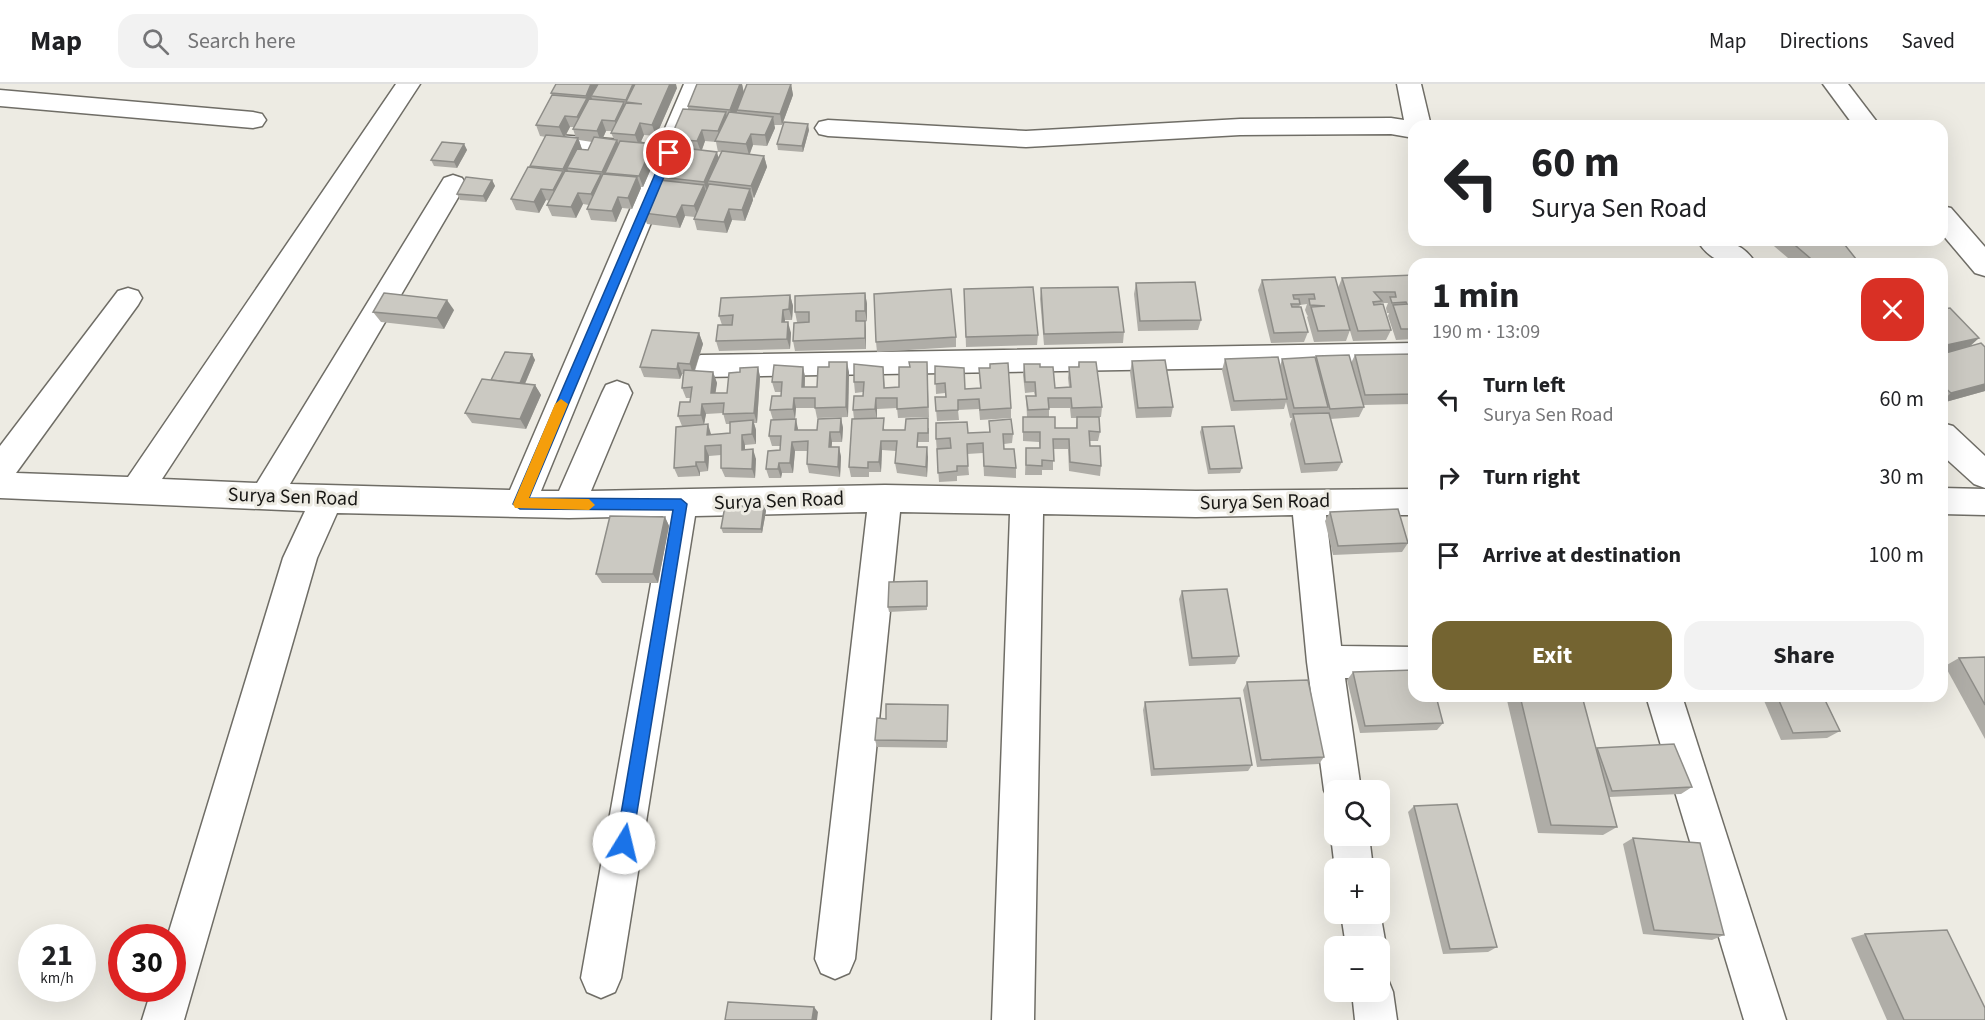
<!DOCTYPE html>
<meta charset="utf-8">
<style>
:root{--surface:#fff;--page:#f2f2f2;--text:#202124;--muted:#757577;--line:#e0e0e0;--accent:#746431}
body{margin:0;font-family:"Source Sans 3",sans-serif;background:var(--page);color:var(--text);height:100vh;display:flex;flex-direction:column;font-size:22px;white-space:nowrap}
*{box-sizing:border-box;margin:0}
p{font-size:20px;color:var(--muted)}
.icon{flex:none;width:33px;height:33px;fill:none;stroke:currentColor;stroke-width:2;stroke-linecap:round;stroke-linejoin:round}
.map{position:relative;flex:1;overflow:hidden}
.panel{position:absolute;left:1408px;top:174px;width:540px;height:444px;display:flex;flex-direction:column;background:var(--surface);border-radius:18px;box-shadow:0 6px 24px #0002}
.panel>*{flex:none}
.guide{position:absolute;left:1408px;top:36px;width:540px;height:126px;border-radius:18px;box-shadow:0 6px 24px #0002;background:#fff;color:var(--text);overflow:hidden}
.fabs{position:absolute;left:1324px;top:696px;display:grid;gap:12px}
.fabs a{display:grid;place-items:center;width:66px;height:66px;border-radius:12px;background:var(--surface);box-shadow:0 6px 24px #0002;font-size:30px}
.speed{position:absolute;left:18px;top:840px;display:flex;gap:12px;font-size:30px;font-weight:700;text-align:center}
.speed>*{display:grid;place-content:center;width:78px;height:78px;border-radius:50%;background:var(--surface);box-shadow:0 6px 24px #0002;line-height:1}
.speed small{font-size:15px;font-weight:400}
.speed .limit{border:9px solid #d22;background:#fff;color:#111}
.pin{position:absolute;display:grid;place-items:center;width:51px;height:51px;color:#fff;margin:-26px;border:3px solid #fff;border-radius:50%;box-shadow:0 2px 6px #0007}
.me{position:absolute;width:66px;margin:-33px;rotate:9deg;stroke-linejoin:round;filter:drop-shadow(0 0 4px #0008)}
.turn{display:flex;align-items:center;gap:21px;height:126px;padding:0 24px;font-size:27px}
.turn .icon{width:78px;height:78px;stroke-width:2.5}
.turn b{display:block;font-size:42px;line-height:51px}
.round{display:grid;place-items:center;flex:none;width:63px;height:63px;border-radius:18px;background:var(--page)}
.overview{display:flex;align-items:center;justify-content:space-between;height:102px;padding:0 24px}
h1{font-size:36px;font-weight:700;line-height:45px}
.primary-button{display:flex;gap:12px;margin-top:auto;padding:12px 24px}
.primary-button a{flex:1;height:69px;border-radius:18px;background:var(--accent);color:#fff;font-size:24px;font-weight:700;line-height:69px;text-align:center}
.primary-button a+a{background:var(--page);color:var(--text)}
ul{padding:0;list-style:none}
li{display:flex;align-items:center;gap:18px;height:78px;padding:0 24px}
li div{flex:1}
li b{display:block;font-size:22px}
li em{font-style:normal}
header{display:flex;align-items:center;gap:36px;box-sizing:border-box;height:84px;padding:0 30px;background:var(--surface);border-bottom:2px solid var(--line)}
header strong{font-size:28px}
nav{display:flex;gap:33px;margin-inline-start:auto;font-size:21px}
.search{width:420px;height:54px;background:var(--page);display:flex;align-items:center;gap:15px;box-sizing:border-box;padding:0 21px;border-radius:18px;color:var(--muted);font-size:22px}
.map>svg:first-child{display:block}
</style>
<header>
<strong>Map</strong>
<div class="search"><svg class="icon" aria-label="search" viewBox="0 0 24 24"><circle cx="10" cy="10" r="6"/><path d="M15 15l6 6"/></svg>Search here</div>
<nav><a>Map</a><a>Directions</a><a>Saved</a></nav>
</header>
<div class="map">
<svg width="1985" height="936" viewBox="0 0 1985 936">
<rect width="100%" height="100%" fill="#edebe3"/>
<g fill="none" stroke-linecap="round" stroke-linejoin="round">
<g stroke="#6f6d66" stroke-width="3">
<g id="minor">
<polygon points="396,0 420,0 162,395 257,399 444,94 453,91 462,94 466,100 290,400 510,406 684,0 708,0 541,407 559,407 602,309 606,301 617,297 628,301 632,309 591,407 885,401 1196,407 1414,405 1414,431 1326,431 1341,562 1414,563 1414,595 1345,594 1361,706 1335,706 1335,721 1330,719 1324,706 1307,578 1293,431 1196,433 1043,430 1034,936 992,936 1010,430 900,428 855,875 849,889 835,895 821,889 815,875 867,428 695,432 621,894 615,908 601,914 587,908 581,894 663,432 569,434 337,429 317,474 184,936 142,936 152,904 172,904 172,854 167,854 283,474 305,427 0,414 0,362 118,207 128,204 138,207 142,214 138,221 16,389 128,393"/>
<polygon points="1397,0 1421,0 1431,42 1414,42 1414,54 1391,50 1240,51 1026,63 828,52 819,50 815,44 819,38 828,36 1026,47 1240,35 1391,34 1404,36"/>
<polygon points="1823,0 1848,0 1880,42 1854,42"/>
<polygon points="0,6 253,28 262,30 266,36 262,42 253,44 0,22"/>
<polygon points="558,51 635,57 644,60 648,66 644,72 635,75 549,65 545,59 549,53"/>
<polygon points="1942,122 1951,124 1985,163 1985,192 1975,189 1942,150"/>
<path d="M1697 156C1722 156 1742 156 1756 180 1730 180 1712 181 1697 156Z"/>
<polygon points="1414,259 1414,281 701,293 691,290 686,282 691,274 701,271"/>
<polygon points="1942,339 1953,342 1985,372 1985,404 1974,400 1942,371"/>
<polygon points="1942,404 1985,405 1985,431 1942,430"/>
<polygon points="1646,612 1682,612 1786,936 1744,936"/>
<polygon points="1335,742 1335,752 1369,752 1373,784 1335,785 1331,752"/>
<polygon points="1380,828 1386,862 1380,876 1380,862 1346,862 1341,830"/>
<polygon points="1380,891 1387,893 1393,908 1397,936 1355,936 1352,908 1380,908"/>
</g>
</g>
<use href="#minor" fill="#fff" fill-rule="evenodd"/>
</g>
<g fill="#afada7" fill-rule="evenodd">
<path d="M697 0H742L744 9 791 0 793 11 782 41H774L775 44 767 62 753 61 750 70 764 72 767 83 754 114 753 113V116L745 137 732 136 727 149 697 146 694 135 695 133 685 132 680 144 647 140 643 129 661 96 660 93 674 66 670 55 688 25V22ZM705 57 716 58 718 68H721L719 73 702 66Z"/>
<path d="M677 4 656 52 644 51 640 59 653 60 657 71 643 103H640L641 104 632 125 622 124 616 138 591 136 587 125 589 121 583 120 576 134 552 132 547 121 550 117 546 116 539 129 516 126 511 115 531 83 530 82 546 53 540 52 536 41 552 11 551 9ZM570 43H574L573 45 576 54 565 53ZM606 47H612L611 49 614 55 603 54ZM579 56 592 58 588 66H582Z"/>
<polygon points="809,46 803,68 778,66 777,60"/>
<polygon points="464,60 467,66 457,84 434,82 431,76"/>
<polygon points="492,96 495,102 486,118 460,116 457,110"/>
<polygon points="1767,156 1841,156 1860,180 1795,180"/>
<polygon points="1886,156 1912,156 1888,158"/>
<polygon points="1414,191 1414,255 1396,256 1388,232 1389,229 1387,229 1386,224 1388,219 1382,219 1381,220 1391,246 1386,256 1353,257 1343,223 1350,246 1346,257 1314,258 1307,233 1308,232 1307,231 1305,226 1307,220 1300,221 1299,223 1308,248 1304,258 1271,259 1258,206 1262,196 1338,204 1342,194"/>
<polygon points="1136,199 1201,236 1198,246 1138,247 1134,210"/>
<polygon points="1041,204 1124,248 1123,259 1044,261 1040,215"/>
<polygon points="964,205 1038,251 1037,261 966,263"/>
<polygon points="865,209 867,220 867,237 865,238 866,247 866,265 795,267 793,257 797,238 795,228"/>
<polygon points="790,211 793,222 792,236 785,236 785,238 791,249 790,265 719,267 716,257 722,241 719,232"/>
<polygon points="1942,225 1971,262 1985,307 1942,319"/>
<polygon points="454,226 444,245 381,238 373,228"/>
<path d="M699 249 703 260 695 287 713 288 717 299 715 309H727L740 288 758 283 760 293 757 339H754L756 346V360L745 361V366L756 375 755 394 725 393 721 384V371L709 372 708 387 700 388V392L678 393 674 384 682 342 678 332 690 318V314H686L682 304 683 290H682L680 295 644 293 640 283ZM723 329 726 340H730V349L711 351 704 340 706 330Z"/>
<polygon points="956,253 956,263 877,268 876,258"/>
<polygon points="532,270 535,276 525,300 535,301 541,311 526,345 472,339 465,329 492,296"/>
<polygon points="1414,270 1414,320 1363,321 1364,323 1359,333 1330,335 1342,378 1337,387 1301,389 1290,340 1292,334 1290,334 1286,318 1284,325 1231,327 1222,286 1225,275 1280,282 1282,275 1316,274 1316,272 1351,279 1355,271"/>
<polygon points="1132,277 1173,323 1171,333 1136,334 1130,288"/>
<polygon points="927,278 929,333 898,334 897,324 877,325 877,335 885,346 905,346 929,344 929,358 918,358 918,363 928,373 927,393 897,389 895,379 896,367 882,366 881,388 869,388 869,393 851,393 849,383 854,335 853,326 863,312 863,308 855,309 854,298 883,283 885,304 899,303 910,283"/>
<path d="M1079 278 1102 323 1101 333H1093L1100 348 1098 357H1090V362L1101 382 1100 392 1069 387 1068 365H1053V386H1042V391H1025L1026 364H1040L1039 358 1023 357V333H1027L1026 312H1035L1034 308 1025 309 1023 291 1024 280 1055 304 1069 303 1068 294 1069 283H1078ZM1049 324H1070L1071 334H1077L1076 344H1055L1049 333Z"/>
<polygon points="935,282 965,305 980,304 979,284 1011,324 1011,334 980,336 979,325 958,326 959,336 937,337 935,313 946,313 945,309 936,310"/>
<polygon points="803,283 805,293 805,303 817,303 849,288 848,333 817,334 815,324 796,324 795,335 798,346 817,346 841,334 843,344 842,358 832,358 831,363 839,363 841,373 840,393 809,389 807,380 808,367 795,367 793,389 782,389 781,394 769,394 766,385 780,366 780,362 772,362 769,352 773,336 770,326 781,312 781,308 775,308 772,298"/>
<polygon points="989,337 1013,350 1012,359 1004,360 1004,365 1016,384 1016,394 984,392 983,369 967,370 969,391 957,392 957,397 939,398 936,355 968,349 989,348"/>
<polygon points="1202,343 1242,384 1240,389 1208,390 1200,348"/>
<polygon points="764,422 766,427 762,449 723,449 721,444"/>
<polygon points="1330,428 1408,459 1402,468 1333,471 1325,437"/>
<polygon points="665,433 669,442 658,499 602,499 596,490"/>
<polygon points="927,497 927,526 889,528 888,523"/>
<polygon points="1182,507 1239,572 1235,580 1189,582 1179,515"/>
<polygon points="1985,573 1985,655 1945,582 1959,574"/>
<polygon points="1353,588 1443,639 1437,646 1360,649 1347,596"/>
<polygon points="1247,598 1324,673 1319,680 1257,683 1243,606"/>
<polygon points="1506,612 1582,612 1596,665 1597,664 1692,703 1681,710 1609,713 1617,743 1603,751 1538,749"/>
<polygon points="1762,612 1823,612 1840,647 1827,654 1781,656"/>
<polygon points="1145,618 1252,681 1248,687 1151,692 1143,626"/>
<polygon points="948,628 947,664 877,663 875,656 886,635"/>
<polygon points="1414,722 1497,863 1488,868 1443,870 1408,728"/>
<polygon points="1633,754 1724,851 1712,856 1643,850 1623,760"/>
<polygon points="1865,850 1985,936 1887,936 1851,854"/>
</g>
<g fill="#8e8d88">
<polygon points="591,0 601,0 591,12 593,17 582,44 577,33 587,15 586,12"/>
<polygon points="633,0 642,0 626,18 629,27 626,16"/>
<polygon points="670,0 676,0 677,4 656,52 652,41"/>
<polygon points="740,0 742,0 744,10 733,37 730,26"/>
<polygon points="791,0 793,11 782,41 780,30"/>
<polygon points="624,18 627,29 618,48 615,37"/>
<polygon points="726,28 728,40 721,58 718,47"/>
<polygon points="565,32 570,43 564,54 559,43"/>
<polygon points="773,33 775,44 767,62 765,51"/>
<polygon points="602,36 606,47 601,58 597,47"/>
<polygon points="640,39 644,51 639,62 635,51"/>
<polygon points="808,40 809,46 803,68 802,62"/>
<polygon points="702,46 705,57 701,68 697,57"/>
<polygon points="751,50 753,61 749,71 746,60"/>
<polygon points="578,54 582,65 567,84 570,91 567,96 563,85"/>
<polygon points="617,56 621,67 605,89 608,95 606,99 602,88"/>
<polygon points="464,60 467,66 457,84 454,78"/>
<polygon points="653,60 657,71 643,103 639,92"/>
<polygon points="717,68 720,79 708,97 709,103 707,109 704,98"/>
<polygon points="764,72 767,83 754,114 751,102"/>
<polygon points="563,87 568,98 558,117 553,106"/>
<polygon points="601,90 605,101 595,121 591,110"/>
<polygon points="637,93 641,104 632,125 628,114"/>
<polygon points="492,96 495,102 486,118 483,112"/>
<polygon points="704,101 707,112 698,133 694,122"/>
<polygon points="541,105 546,116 539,129 534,118"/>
<polygon points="750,105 753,116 745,137 742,126"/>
<polygon points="578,109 583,120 576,134 571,123"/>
<polygon points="618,113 622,124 616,138 612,127"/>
<polygon points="682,121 685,132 680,144 676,133"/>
<polygon points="729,125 732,136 727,149 724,138"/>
<polygon points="865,209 867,220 867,237 865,227"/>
<polygon points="790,211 793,222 792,236 789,225"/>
<polygon points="447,216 454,226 444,245 437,234"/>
<polygon points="783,226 785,236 785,249 782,238"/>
<polygon points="865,237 866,247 866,265 865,254"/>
<polygon points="788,238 791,249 790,265 787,255"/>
<polygon points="699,249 703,260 693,291 690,280"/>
<polygon points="1979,254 1967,265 1942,270 1942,262"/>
<polygon points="532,270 535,276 523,304 520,299"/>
<polygon points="847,278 849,288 848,333 846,323"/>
<polygon points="678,279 682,290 680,295 677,285"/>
<polygon points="758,283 760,293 757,339 754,329"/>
<polygon points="803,283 805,293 804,314 802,303"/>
<polygon points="713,288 717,299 714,319 711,309"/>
<polygon points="1985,300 1985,307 1942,319 1942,317 1951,309"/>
<polygon points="535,301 541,311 526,345 520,335"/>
<polygon points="794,314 796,324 795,335 793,325"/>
<polygon points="876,314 877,325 877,335 875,325"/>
<polygon points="702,320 706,330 704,341 701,331"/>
<polygon points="841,334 843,344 842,358 840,348"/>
<polygon points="796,335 798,345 797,356 795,346"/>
<polygon points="753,336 756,346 756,360 752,350"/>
<polygon points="708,340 711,350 711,361 707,351"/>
<polygon points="830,348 832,358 831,373 829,363"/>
<polygon points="742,351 745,361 745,376 742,366"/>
<polygon points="881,357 882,366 881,388 879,378"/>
<polygon points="792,358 795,367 793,389 790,379"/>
<polygon points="705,362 709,372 708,387 705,378"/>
<polygon points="839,363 841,373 840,393 838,383"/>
<polygon points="927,363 928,373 927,393 926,383"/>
<polygon points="753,365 756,375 755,394 752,385"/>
<polygon points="696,378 700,388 700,392 696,382"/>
<polygon points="779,379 782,389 781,394 778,385"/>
<polygon points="764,422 766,427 762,449 761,445"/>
<polygon points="665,433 669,442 658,499 653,490"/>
<polygon points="814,923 818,928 817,936 812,936"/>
</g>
<g fill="#cbc9c2" stroke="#8e8d88" stroke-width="1.5">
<polygon points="556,0 591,0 586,12 551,9"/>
<polygon points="598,0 633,0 626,16 591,12"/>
<polygon points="635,0 670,0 652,41 640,39 635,51 611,49 626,19 642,20 626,18"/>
<polygon points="697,0 740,0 730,26 688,22"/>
<polygon points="747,0 791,0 780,30 737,26"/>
<polygon points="552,11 587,14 577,33 565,32 559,43 536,41"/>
<polygon points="589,15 624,18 615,37 602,36 597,47 573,45"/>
<polygon points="683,25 726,28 718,47 702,46 697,57 670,55"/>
<polygon points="729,28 773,33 765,51 751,50 746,60 715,57"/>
<polygon points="784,38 808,40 802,62 777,60"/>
<polygon points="546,51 578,54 563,85 530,82"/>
<polygon points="594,53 617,56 602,88 567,84 577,65 588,66"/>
<polygon points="620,57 653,60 639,92 605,89"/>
<polygon points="442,58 464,60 454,78 431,76"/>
<polygon points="675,63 717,68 704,98 660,93"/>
<polygon points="722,67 764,72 751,102 708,97"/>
<polygon points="528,83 563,87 553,106 541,105 534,118 511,115"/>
<polygon points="565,87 601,90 591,110 578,109 571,123 547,121"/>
<polygon points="603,90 637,93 628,114 618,113 612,127 587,125"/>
<polygon points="466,93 492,96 483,112 457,110"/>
<polygon points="659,96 704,101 694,122 682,121 676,133 643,129"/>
<polygon points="709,100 750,105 742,126 729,125 724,138 694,135"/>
<polygon points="1789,156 1841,156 1860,180 1817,180"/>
<polygon points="1414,191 1414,245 1401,245 1393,221 1407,220 1406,218 1392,219 1390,213 1396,213 1395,208 1374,208 1382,217 1373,218 1374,221 1383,220 1391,246 1358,247 1342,194"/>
<polygon points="1335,193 1350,246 1318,247 1311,223 1325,222 1310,221 1309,215 1315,215 1314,210 1293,211 1294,215 1299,215 1300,220 1291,220 1292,223 1301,223 1308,248 1274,249 1262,196"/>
<polygon points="1195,198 1201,236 1140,237 1136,199"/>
<polygon points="1033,203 1038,251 966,253 964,205"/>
<polygon points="1118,203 1124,248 1044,250 1041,204"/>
<polygon points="951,205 956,253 876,258 874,210"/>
<polygon points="384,209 447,216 437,234 373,228"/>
<polygon points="865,209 865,227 856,227 856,237 865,237 865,254 793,257 794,239 809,238 809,228 795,228 795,212"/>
<polygon points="790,211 789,225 783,226 782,238 788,238 787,255 716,257 718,241 732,241 733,231 719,232 721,214"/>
<polygon points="1950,224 1979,254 1942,262 1942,225"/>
<polygon points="652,246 699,249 690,280 678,279 677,285 640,283"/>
<polygon points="1981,259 1985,263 1985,300 1951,309 1942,301 1942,270"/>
<polygon points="505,268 532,270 520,299 491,296"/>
<polygon points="1414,270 1414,310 1365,311 1355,271"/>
<polygon points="1349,271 1364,323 1330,325 1316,272"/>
<polygon points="1278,273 1287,315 1234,317 1225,275"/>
<polygon points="1315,273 1328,323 1294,324 1282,275"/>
<polygon points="1165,276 1173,323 1138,324 1132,277"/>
<polygon points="829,278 847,278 846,323 815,324 815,314 794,314 793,325 770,326 772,312 781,312 782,298 772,298 774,281 803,283 802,303 817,303 818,283 829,283"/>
<polygon points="909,278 927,278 928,323 897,325 897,314 876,314 875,325 853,326 854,312 863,312 864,298 854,298 854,280 883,283 884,304 899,303 899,283 910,283"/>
<polygon points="1079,278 1096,278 1102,323 1072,324 1071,314 1048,314 1049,325 1028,326 1026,312 1036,312 1035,298 1025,298 1024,280 1040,280 1040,283 1053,283 1055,304 1071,303 1069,283 1079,283"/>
<polygon points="1008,279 1011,324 980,326 979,315 958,316 958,326 936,327 935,313 946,313 945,299 935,300 935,282 964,284 965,305 981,304 979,284 990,284 990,280"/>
<polygon points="758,283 754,329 723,330 724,319 702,320 701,331 678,332 680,318 690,318 692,303 682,304 684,286 713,288 711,309 727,309 729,289 740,288 740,284"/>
<polygon points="482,295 535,301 520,335 465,329"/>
<polygon points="1329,329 1342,378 1305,380 1293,330"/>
<polygon points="1023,333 1055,333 1055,344 1077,344 1077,333 1099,333 1100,348 1089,347 1090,362 1100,362 1101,382 1070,378 1069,355 1053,355 1054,377 1042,376 1042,382 1026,381 1026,364 1040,364 1040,348 1023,348"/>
<polygon points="841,334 840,348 830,348 829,363 839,363 838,383 807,380 808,357 792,358 790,379 779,379 778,385 766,385 768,367 780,366 781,352 769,352 771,336 796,335 795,346 817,346 818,335"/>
<polygon points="884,334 883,346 905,346 906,335 928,334 928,349 918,349 917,363 927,363 926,383 895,379 897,357 881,357 879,378 868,378 868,384 849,383 852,335"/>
<polygon points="1011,335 1013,350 1003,350 1004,365 1014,365 1016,384 984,382 983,359 967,360 968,382 957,382 957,387 938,389 937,365 951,364 950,354 936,355 936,339 967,338 968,349 990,348 989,337"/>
<polygon points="753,336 752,350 742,351 742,366 753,365 752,385 721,384 721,361 705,362 705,378 696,378 696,382 674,384 676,343 708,340 707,351 730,349 730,338"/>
<polygon points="1234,342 1242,384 1210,385 1202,343"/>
<polygon points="725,422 764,422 761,445 721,444"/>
<polygon points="1398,425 1408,459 1338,462 1330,428"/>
<polygon points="610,432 665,433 653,490 596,490"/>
<polygon points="927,497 927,522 888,523 889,498"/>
<polygon points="1227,505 1239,572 1192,574 1182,507"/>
<polygon points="1985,573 1985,621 1959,574"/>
<polygon points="1414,586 1414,612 1436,612 1443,639 1365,642 1353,588"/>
<polygon points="1308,596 1324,673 1261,676 1247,598"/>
<polygon points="1520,612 1582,612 1617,743 1551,741"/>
<polygon points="1777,612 1823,612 1840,647 1793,649"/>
<polygon points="1240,614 1252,681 1154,685 1145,618"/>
<polygon points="886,620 948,621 947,657 875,656 877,634 886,635"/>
<polygon points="1674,660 1692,703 1612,707 1597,664"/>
<polygon points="1457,720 1497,863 1450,865 1414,722"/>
<polygon points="1633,754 1700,759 1724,851 1654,846"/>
<polygon points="1947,846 1985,924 1985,936 1904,936 1865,850"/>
<polygon points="728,918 814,923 812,936 725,936"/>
</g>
<polygon fill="#1a73e8" stroke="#114b97" stroke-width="1.5" points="665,67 674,69 529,414 681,415 687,420 632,759 629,764 624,767 618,764 616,759 673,426 520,425 513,420"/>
<polygon fill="#f59e0b" points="561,315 568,320 529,414 589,415 595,421 589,426 515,424 513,420 555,320"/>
<g text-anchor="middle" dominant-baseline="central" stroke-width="6" stroke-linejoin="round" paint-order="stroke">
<g font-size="20" fill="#181715" stroke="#edebe3">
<text transform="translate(293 413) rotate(2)">Surya Sen Road</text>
<text transform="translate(779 417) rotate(-2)">Surya Sen Road</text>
<text transform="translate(1265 418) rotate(-1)">Surya Sen Road</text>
</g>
</g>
</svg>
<div class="fabs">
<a><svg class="icon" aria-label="search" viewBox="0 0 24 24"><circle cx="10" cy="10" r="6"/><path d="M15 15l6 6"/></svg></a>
<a>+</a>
<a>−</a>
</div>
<div class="speed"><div>21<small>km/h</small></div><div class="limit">30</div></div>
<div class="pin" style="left:669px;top:69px;background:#d93025"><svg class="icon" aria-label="arrive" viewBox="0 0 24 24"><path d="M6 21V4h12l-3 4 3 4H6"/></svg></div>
<svg class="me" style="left:624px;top:759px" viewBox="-20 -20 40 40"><circle r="19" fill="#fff"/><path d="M0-13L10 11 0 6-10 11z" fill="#1a73e8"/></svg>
<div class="guide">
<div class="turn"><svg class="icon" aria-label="left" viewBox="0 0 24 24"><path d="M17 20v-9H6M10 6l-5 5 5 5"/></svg><div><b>60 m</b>Surya Sen Road</div></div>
</div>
<section class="panel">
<div class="overview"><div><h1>1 min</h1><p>190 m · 13:09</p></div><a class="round" style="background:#d93025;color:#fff"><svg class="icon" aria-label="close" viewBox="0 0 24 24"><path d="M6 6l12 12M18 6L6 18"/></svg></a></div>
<ul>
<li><svg class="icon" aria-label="left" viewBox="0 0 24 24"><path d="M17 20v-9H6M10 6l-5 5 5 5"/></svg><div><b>Turn left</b><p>Surya Sen Road</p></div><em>60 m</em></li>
<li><svg class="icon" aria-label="right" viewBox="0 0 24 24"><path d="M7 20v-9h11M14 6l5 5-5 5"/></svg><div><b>Turn right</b></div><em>30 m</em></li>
<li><svg class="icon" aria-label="arrive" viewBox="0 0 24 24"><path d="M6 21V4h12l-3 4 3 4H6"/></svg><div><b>Arrive at destination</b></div><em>100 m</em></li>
</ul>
<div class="primary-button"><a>Exit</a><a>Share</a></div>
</section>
</div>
